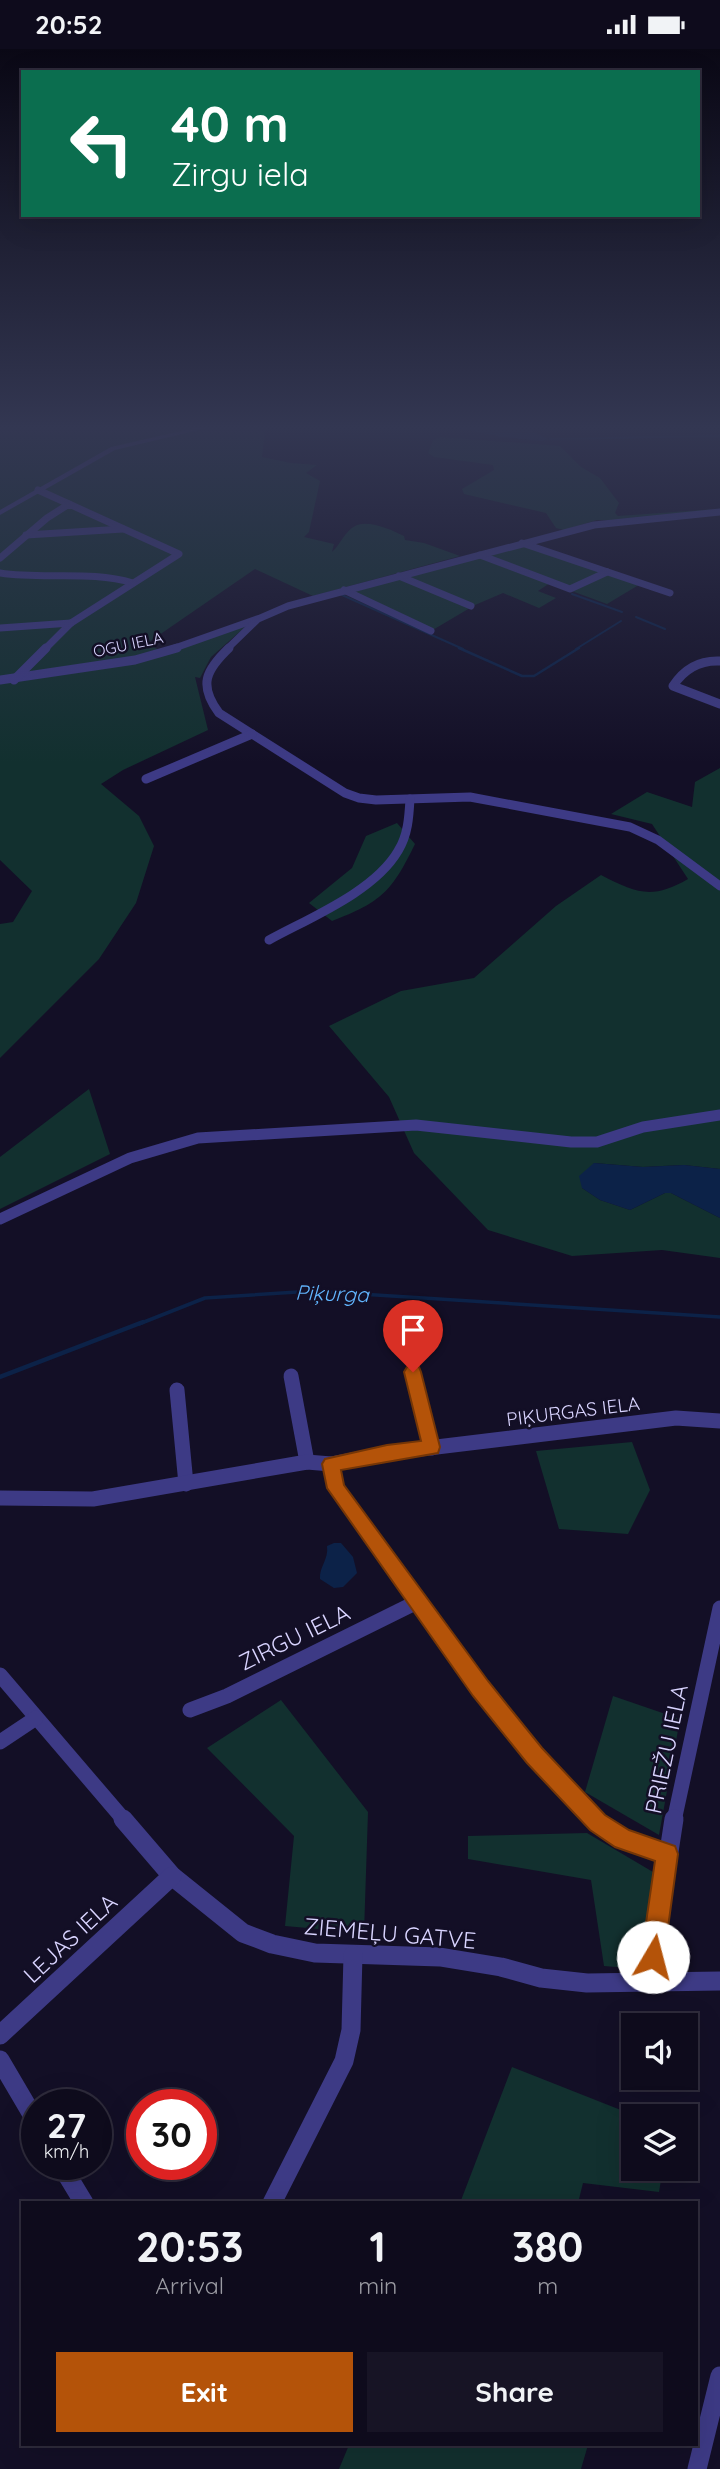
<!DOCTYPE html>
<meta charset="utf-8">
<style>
:root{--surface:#0e0b1c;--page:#171425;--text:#f1f3f6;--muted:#9b9ba3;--line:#2e2b3b;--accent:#b45309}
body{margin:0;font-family:Quicksand,sans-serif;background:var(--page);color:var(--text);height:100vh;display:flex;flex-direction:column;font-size:26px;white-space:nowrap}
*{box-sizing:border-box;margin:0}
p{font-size:23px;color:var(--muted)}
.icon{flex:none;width:38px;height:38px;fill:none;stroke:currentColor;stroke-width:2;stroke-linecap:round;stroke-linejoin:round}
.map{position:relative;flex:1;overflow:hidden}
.details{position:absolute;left:21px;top:2152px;width:677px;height:245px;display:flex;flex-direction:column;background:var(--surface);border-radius:0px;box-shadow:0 7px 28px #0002,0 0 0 2px var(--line)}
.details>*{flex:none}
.guide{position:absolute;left:21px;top:21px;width:679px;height:147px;border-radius:0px;box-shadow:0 7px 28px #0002,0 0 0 2px var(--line);background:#0b6e4f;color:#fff;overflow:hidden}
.tools{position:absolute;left:621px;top:1964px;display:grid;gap:14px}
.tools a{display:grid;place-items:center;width:77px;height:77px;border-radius:0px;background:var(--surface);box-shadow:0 7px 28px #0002,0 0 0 2px var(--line);font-size:35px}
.speed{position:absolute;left:21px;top:2040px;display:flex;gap:14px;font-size:35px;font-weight:700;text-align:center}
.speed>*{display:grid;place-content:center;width:91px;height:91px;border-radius:50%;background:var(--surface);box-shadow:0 7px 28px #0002,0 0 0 2px var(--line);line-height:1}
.speed small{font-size:18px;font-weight:400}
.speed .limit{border:10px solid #d22;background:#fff;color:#111}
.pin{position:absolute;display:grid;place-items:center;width:60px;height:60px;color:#fff;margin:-72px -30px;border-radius:50% 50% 50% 0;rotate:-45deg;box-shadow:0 0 7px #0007}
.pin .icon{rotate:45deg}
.me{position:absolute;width:77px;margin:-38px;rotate:8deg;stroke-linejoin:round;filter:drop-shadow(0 0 5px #0008)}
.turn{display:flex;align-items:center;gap:24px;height:147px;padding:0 35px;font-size:32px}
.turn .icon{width:91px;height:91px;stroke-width:2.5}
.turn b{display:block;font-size:49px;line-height:60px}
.eta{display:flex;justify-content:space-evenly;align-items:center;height:119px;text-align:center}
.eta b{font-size:42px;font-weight:800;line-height:49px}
.primary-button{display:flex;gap:14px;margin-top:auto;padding:14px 35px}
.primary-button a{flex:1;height:80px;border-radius:0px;background:var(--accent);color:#fff;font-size:28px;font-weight:800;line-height:80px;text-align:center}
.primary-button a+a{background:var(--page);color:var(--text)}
.status{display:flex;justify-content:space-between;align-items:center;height:49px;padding:0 35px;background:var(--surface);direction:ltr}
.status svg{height:19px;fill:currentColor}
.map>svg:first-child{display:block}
</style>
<div class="status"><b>20:52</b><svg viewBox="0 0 49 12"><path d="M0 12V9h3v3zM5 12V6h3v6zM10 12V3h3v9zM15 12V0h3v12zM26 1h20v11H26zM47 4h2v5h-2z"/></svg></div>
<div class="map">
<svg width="720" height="2420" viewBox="0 0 720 2420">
<rect width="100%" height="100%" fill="#130f26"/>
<g fill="#12302f">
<path d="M0 375H266L262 408 291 414 317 416 306 424 320 432 309 483 304 488 334 495 332 503C340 496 345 482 355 477 368 470 392 481 404 487L405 491 424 494 460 507 313 547 255 520 146 595 167 604 241 576 245 578 211 608 200 629 195 628 208 681 123 721 101 735 139 767 154 797 136 854 99 910 0 1009V875L13 873 32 842 0 811Z"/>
<polygon points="441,388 560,397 581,418 600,429 619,454 615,464 618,467 716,460 626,472 597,471 564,481 556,479 546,464 464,445 462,440 494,421 493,416 434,408 428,404 433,391"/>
<polygon points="522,494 642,534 607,555 550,534 538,542 556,549 539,559 503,544 475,556 431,582 344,541"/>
<path d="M720 719V1120L684 1116 643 1118 594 1114 582 1139 600 1151 630 1161 665 1144H671L720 1169V1209L662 1201 572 1207 488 1181 414 1104 389 1048 329 977 401 942 474 929 556 857 601 826C636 844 652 851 688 830L652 775 611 765 647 743 692 758 695 733Z"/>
<path d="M397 774 415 795C392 842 382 853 332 872L309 854 352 819 366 787Z"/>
<polygon points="89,1040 110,1105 0,1160 0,1108"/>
<polygon points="632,1393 650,1441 628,1485 559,1480 536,1402"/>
<polygon points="613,1647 680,1670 659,1786 585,1743"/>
<polygon points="281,1651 368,1763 364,1884 285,1877 294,1787 207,1699"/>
<polygon points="587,1784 653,1823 640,1920 604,1917 591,1831 468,1810 468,1787"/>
<polygon points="512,2018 636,2067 634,2067 634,2119 663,2119 659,2143 583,2134 578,2154 460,2154"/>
<polygon points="349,2396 588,2396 581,2420 339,2420"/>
</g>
<g fill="#0c2248">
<polygon points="438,375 480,375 530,381 548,390 542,392 502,388"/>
<polygon points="594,1114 643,1118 684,1116 720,1120 720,1169 671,1144 665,1144 630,1161 600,1151 582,1139 579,1127"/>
<path d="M334 1494H341L353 1508 357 1524 343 1538 334 1539 320 1530C319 1518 329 1510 327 1497Z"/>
</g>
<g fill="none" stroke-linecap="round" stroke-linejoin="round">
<g stroke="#0c2248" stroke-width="2">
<polyline points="550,390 720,387"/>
<polyline points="572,545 622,563"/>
<polyline points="342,546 463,600"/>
<polyline points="636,568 665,580"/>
<polyline points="576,600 621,572"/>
</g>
<polyline stroke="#0c2248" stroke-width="2.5" points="459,599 522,627 534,627 579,599"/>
<polyline stroke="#0c2248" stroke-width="3.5" points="139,1275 205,1249 313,1242 720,1268"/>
<polyline stroke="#0c2248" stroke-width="4.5" points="0,1328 143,1273"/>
<g stroke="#3d3a85" stroke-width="7">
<polyline points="38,441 69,455"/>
<polyline points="26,486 123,480"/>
<polyline points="522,494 670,544"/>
<polyline points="480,506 570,540 607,523"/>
<polyline points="0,509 47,469 69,455 179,505 71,574 45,600"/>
<path d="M0 524C45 531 90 521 133 534"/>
<polyline points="399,527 471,557"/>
<polyline points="344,541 431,582"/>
<polyline points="0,579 71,574"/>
<polyline points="172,600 257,570"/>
<polyline points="227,600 258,570 288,557 594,476 720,463"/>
</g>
<g stroke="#3d3a85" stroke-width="9">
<path d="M229 599C206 621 198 636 219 664L345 744 359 749 376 751 470 748 630 778 658 791 720 837"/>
<path d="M720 612C699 611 684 620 673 637L720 655"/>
<polyline points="0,631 135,611 177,599"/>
<polyline points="14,631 46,599"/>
<polyline points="146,730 252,685"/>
<path d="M269 891C309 869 374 843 398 802 408 786 409 768 410 750"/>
</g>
<polyline stroke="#3d3a85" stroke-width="11" points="0,1170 130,1109 198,1089 416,1076 571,1093 597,1093 643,1078 720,1066"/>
<g stroke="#3d3a85" stroke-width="15">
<polyline points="413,1323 432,1399"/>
<polyline points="291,1327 307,1413"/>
<polyline points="177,1341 186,1435"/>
<polyline points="0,1449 93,1450 307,1413 331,1415 387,1404 676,1369 720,1372"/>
<path d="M417 1553C473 1630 531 1703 596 1772"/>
<polyline points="0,1626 125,1772"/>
<polyline points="190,1661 227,1647 417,1553 336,1439 331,1415"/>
<polyline points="0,1693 36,1669"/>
<polyline points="674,1772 720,1559"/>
</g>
<g stroke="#3d3a85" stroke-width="19">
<polyline points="123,1770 172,1827 243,1884 272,1895 315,1904 440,1908 501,1918 541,1929 587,1934 720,1932"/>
<polyline points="594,1770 623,1790 667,1805"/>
<polyline points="649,1933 674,1770"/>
<polyline points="0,1986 172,1827"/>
<polyline points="0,2011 37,2074"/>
<polyline points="61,2116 84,2154"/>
<polyline points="272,2154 344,2012 351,1981 353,1906"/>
<polyline points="697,2420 720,2327"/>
</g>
<polygon fill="#3d3a85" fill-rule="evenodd" points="212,375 224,375 115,401 0,466 0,461 111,398"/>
</g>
<linearGradient id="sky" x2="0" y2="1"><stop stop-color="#0a0815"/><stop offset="0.53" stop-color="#333752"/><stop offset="1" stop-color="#333752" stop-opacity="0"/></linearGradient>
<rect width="720" height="714" fill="url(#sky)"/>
<polygon fill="#b45309" stroke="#753606" stroke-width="2" points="413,1316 419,1318 421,1323 440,1398 438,1404 341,1421 344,1436 488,1632 542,1699 605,1766 629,1781 675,1797 678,1805 664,1908 661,1916 653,1919 645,1916 641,1908 655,1812 615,1798 590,1781 527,1714 473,1647 327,1439 322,1415 325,1410 387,1396 421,1392 404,1323 407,1318"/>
<g text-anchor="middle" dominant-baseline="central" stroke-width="5" stroke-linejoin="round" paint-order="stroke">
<g font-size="16" fill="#d9d4ff" stroke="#130f26">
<text transform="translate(128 595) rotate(-12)">OGU IELA</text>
</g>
<g font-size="19" fill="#d9d4ff" stroke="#130f26">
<text transform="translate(573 1362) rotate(-7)">PIĶURGAS IELA</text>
</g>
<g font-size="21" font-style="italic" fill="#62b6ff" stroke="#130f26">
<text transform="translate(332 1244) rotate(2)">Piķurga</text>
</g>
<g font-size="23" fill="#d9d4ff" stroke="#130f26">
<text transform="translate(294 1588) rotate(-26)">ZIRGU IELA</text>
<text transform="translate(666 1700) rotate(-78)">PRIEŽU IELA</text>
<text transform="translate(390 1884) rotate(5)">ZIEMEĻU GATVE</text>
<text transform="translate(70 1889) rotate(-43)">LEJAS IELA</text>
</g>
</g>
</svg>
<div class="tools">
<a><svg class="icon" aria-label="sound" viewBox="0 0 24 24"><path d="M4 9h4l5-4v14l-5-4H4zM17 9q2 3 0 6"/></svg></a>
<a><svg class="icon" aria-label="layers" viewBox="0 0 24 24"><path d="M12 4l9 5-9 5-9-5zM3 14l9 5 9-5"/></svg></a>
</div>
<div class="speed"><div>27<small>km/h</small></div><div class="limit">30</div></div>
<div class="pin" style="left:413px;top:1323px;background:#d93025"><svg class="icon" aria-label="arrive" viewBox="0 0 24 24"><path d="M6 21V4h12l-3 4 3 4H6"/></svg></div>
<svg class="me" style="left:653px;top:1908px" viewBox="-20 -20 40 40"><circle r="19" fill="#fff"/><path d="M0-13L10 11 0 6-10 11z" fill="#b45309"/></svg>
<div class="guide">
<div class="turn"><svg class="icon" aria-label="left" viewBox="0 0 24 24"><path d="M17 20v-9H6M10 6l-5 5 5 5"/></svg><div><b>40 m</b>Zirgu iela</div></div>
</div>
<section class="details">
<div class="eta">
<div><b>20:53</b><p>Arrival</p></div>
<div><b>1</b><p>min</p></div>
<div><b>380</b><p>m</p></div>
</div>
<div class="primary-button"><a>Exit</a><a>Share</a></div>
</section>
</div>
